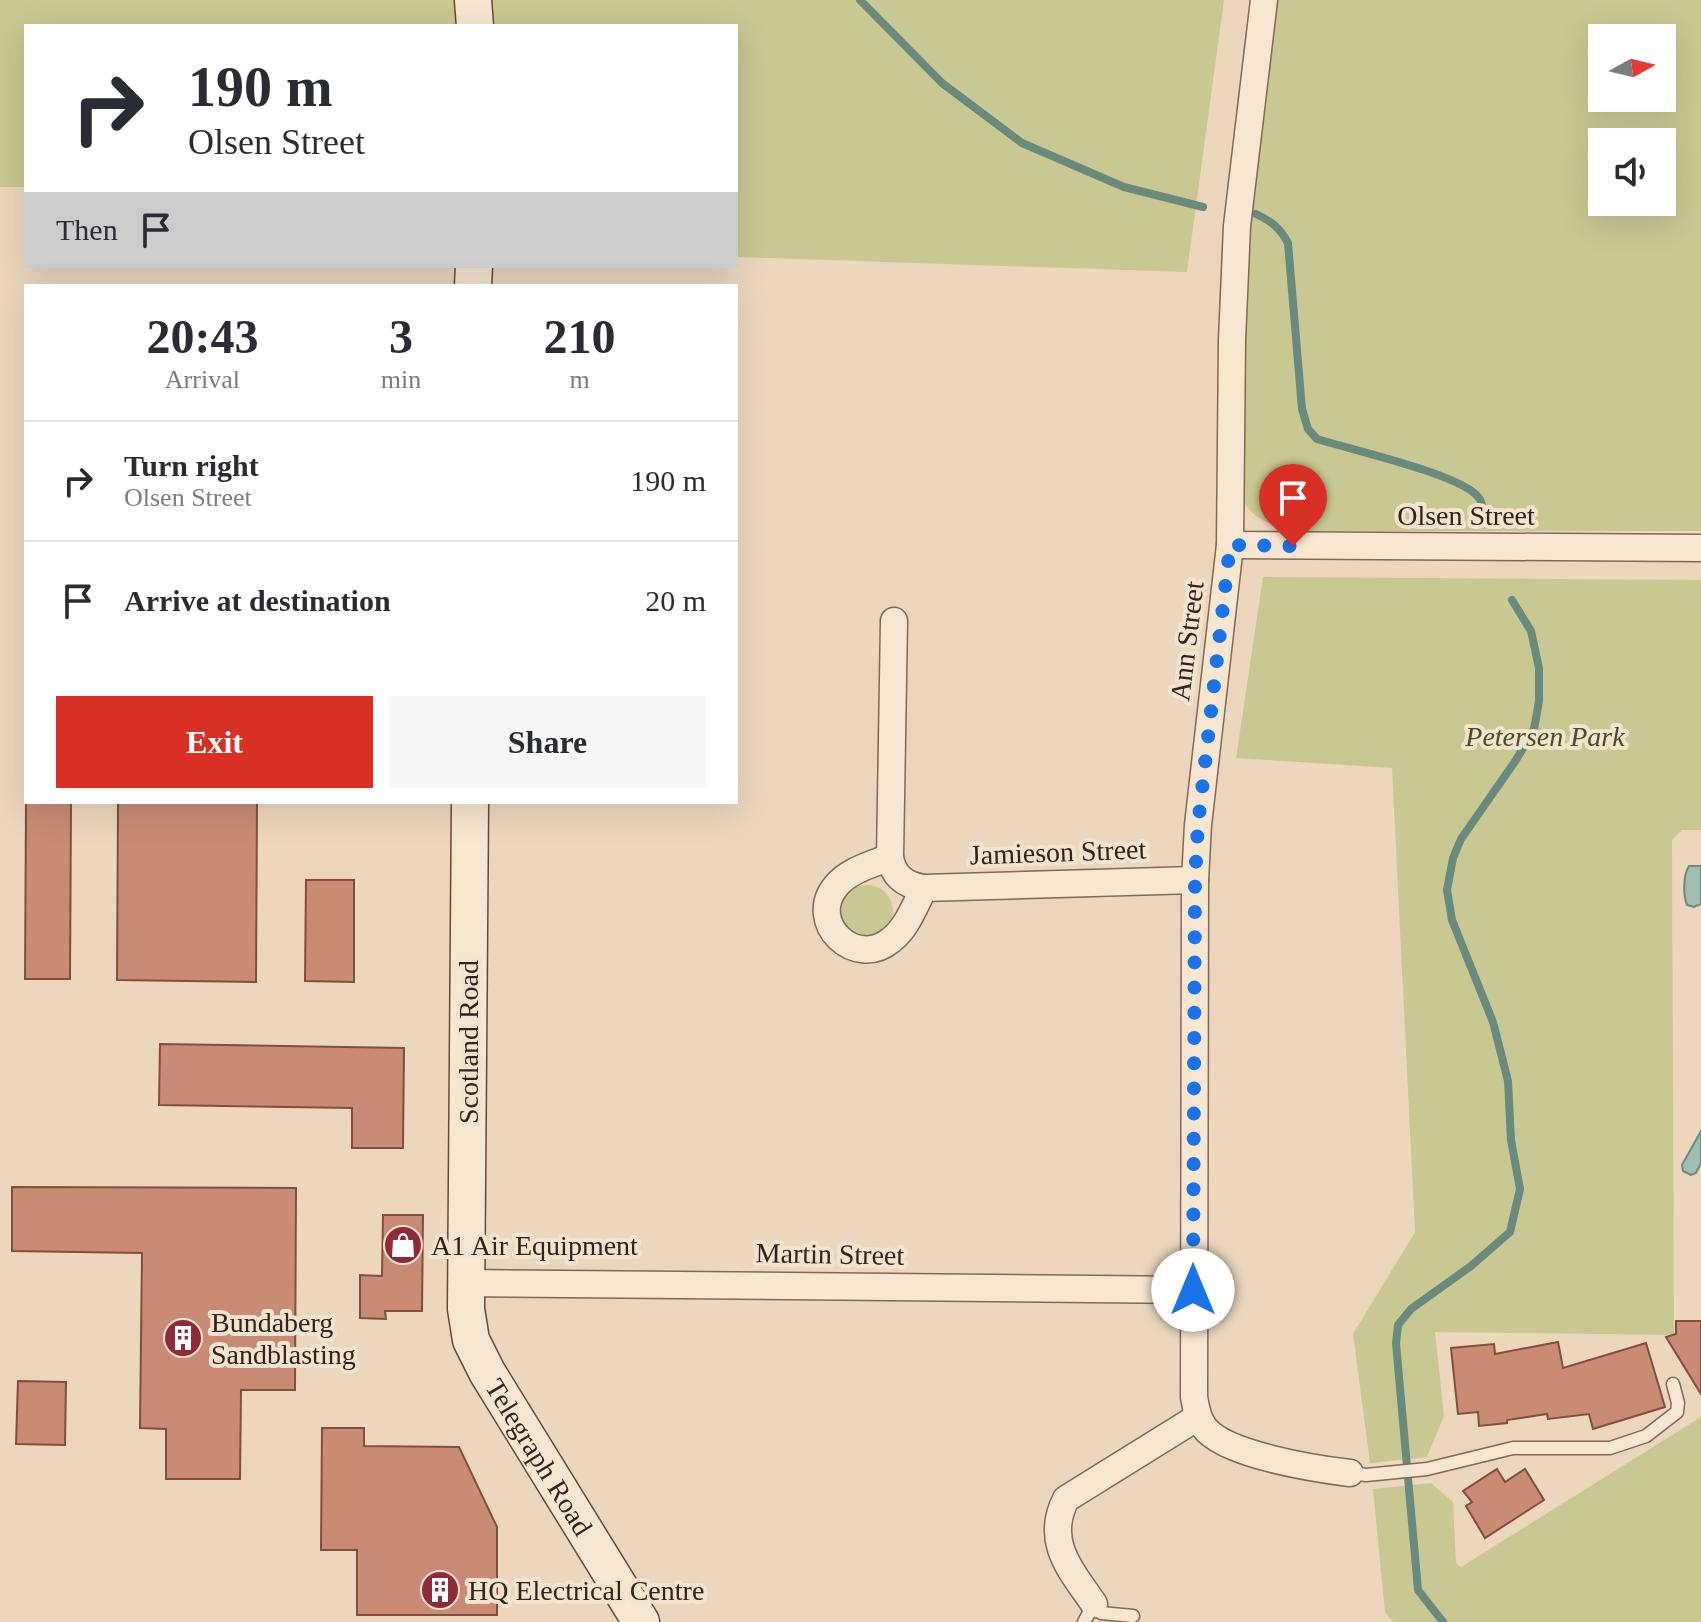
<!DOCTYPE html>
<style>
:root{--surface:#fff;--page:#f7f7f7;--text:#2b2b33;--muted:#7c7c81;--line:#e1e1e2;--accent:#d93025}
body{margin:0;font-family:"Times New Roman",serif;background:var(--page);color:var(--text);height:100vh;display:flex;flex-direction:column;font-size:30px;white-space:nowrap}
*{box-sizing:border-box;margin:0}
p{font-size:26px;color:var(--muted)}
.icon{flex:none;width:44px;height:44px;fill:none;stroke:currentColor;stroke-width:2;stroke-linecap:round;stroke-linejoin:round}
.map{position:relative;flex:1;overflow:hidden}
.side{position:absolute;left:24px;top:284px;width:714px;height:520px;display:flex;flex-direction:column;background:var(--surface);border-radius:0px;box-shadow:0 8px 32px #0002}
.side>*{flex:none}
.banner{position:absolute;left:24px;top:24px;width:714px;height:244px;border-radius:0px;box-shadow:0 8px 32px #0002;background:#fff;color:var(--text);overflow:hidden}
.needle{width:52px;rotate:82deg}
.tools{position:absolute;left:1588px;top:24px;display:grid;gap:16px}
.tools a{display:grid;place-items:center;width:88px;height:88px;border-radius:0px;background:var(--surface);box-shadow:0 8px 32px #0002;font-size:40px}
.pin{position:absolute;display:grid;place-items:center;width:68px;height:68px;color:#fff;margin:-82px -34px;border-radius:50% 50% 50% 0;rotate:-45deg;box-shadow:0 0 8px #0007}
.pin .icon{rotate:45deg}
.me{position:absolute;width:88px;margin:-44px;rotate:0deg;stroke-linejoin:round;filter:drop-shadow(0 0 6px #0008)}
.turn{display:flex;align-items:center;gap:28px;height:168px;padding:0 32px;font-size:36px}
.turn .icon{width:104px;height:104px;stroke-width:2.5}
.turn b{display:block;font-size:56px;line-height:68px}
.then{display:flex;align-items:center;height:76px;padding:0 32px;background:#0003;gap:16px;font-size:30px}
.eta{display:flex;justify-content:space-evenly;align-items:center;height:136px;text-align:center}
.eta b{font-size:48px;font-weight:800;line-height:56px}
.button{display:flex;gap:16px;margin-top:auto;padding:16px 32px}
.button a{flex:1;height:92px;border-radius:0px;background:var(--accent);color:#fff;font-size:32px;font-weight:800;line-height:92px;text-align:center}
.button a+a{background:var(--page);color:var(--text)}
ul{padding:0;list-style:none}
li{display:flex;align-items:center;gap:24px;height:120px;padding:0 32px;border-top:2px solid var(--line)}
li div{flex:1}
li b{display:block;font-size:30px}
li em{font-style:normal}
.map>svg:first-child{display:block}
</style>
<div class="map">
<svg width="1701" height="1622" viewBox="0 0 1701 1622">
<rect width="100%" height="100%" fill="#ecd7bd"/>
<g fill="#c9c892" fill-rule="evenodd">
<polygon points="0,0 1224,0 1187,272 736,257 736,26 26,26 26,187 0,187"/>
<path d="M1275 0H1701V531H1291C1273 526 1248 517 1243 498L1242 408 1247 250ZM1602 38H1662V98H1602ZM1602 142H1662V202H1602Z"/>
<polygon points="1263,577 1701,580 1701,830 1682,830 1672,840 1674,1335 1435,1332 1444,1416 1427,1457 1370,1463 1353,1334 1415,1232 1392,768 1236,758"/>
<circle cx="867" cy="911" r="26"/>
<polygon points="1701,1417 1701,1622 1393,1622 1385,1612 1373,1489 1431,1483 1453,1502 1456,1563 1461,1567"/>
</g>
<g fill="#a1bdb1" stroke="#698a7d" stroke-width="2">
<path d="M1689 866H1701V904L1694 907 1687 905C1683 895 1683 875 1689 866Z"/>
<polygon points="1701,1131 1701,1163 1696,1173 1691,1175 1683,1171 1682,1165"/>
</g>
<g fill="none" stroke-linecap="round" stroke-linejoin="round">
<g stroke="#698a7d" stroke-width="8">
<polyline points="860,0 942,83 1022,143 1124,187 1203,207"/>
<path d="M1256 214C1271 221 1280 228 1288 243L1302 409 1308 429 1317 439C1349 449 1464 475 1479 498 1483 503 1484 514 1485 521"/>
<polyline points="1443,1622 1418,1590 1396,1343 1398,1325 1411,1309 1471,1266 1510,1232 1520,1189 1511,1140 1508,1081 1493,1022 1452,920 1447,890 1453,858 1461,839 1516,760 1534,729 1539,701 1539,668 1531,631 1512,600"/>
</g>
</g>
<g fill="#c98b74" stroke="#814f3e" stroke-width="2">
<polygon points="26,802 71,802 70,979 25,979"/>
<polygon points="118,802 257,802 256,982 117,980"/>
<polygon points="306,880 354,880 354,982 305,981"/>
<polygon points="160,1044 404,1048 403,1148 352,1148 352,1108 159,1105"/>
<polygon points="12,1187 296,1188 295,1390 241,1390 240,1479 166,1479 166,1429 140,1428 142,1253 12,1251"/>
<polygon points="383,1215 423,1215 422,1311 385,1311 386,1319 360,1318 360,1275 382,1276"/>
<polygon points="1676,1321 1701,1321 1701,1394 1666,1337 1676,1334"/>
<polygon points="1558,1342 1563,1368 1646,1343 1665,1407 1593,1429 1589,1414 1548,1419 1547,1414 1507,1420 1507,1423 1479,1426 1478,1412 1458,1414 1451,1348 1494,1344 1495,1354"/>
<polygon points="18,1381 66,1382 65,1445 16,1444"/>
<polygon points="322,1428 364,1428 364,1446 459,1447 497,1527 497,1615 357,1615 357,1550 321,1550"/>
<polygon points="1497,1469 1505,1482 1525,1469 1544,1500 1485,1538 1466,1506 1472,1502 1463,1491"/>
</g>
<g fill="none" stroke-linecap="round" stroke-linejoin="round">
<g stroke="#836857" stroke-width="15">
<g id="lane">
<polyline points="1350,1473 1366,1475 1427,1469 1513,1448 1610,1448 1646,1436 1677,1412 1678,1403 1673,1384"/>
<polyline points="1084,1622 1094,1604 1101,1613 1133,1616"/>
</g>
</g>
<g stroke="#836857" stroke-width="29">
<g id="street">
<path d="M1264 0 1237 226 1232 340 1230 545 1198 825 1195 880 1194 1397C1196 1407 1197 1418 1204 1427 1224 1455 1317 1469 1350 1473"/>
<polyline points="1230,545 1701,548"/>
<path d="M894 621 890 857C893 876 905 885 924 888L1195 880"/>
<path d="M890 857C873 864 849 870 836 886 806 922 855 970 891 940 907 928 915 905 924 888"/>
<polyline points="467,1283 1193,1290"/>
<path d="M1094 1604C1071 1570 1044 1542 1066 1499L1198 1417"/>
</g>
</g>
<g stroke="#654a3b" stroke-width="39">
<g id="secondary">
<polyline points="473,0 475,26"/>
<polyline points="473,286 474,266"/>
<path id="s1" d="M470 802 466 1309 471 1340 487 1372 641 1622"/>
</g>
</g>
<use href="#lane" stroke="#f7e6d0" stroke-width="12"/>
<use href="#street" stroke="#f7e6d0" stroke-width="26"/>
<use href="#secondary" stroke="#f7e6d0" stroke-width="36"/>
</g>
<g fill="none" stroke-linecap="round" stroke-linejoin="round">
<polyline stroke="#1a73e8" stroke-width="14" stroke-dasharray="0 25.2" points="1193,1290 1195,880 1198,825 1230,545 1293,546"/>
</g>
<defs>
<g id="shop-disc" transform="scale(2)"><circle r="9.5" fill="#902938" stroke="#f4e3cd"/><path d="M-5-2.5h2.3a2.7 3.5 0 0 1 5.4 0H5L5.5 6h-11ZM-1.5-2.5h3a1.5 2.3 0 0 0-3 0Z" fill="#fff"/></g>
<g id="building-disc" transform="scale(2)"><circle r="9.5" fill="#902938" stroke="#f4e3cd"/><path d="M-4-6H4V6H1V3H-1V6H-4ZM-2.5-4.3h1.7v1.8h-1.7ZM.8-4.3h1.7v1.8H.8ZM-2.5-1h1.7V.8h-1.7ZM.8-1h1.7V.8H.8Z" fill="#fff"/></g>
</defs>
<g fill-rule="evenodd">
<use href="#shop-disc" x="403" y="1245"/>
<use href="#building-disc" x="183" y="1338"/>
<use href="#building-disc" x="440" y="1590"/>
</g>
<g text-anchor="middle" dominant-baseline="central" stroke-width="8" stroke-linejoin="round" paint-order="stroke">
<g font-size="28" fill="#33231b" stroke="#f4e3cd">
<text x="1466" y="515">Olsen Street</text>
<text transform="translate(1187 641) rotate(-83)">Ann Street</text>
<text transform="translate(1058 852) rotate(-2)">Jamieson Street</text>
<text transform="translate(468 1042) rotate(-90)">Scotland Road</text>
<text transform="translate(830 1254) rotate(1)">Martin Street</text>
<text stroke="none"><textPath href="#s1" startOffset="674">Telegraph Road</textPath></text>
</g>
<g font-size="28" font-style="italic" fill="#4a4f23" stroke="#f4e3cd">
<text x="1545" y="736">Petersen Park</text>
</g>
<g font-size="28" fill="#33231b" stroke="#f4e3cd" text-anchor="start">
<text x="431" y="1245">A1 Air Equipment</text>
<text x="211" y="1322">Bundaberg<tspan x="211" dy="32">Sandblasting</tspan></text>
<text x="468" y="1590">HQ Electrical Centre</text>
</g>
</g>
</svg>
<div class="tools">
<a><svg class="needle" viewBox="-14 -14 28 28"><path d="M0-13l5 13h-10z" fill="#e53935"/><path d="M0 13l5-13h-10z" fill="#7c7c81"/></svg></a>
<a><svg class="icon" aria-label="sound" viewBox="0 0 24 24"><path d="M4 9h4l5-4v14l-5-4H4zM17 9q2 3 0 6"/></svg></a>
</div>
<div class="pin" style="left:1293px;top:546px;background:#d93025"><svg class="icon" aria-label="arrive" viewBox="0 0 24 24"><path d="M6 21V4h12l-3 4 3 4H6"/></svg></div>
<svg class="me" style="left:1193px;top:1290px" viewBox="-20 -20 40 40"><circle r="19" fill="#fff"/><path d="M0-13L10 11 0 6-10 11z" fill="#1a73e8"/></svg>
<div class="banner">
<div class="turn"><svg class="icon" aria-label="right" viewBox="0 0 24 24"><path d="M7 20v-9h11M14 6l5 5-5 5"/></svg><div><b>190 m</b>Olsen Street</div></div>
<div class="then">Then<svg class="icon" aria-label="arrive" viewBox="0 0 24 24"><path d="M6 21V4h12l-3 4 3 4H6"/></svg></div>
</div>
<section class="side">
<div class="eta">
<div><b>20:43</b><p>Arrival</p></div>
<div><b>3</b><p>min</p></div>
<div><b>210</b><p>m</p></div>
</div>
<ul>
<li><svg class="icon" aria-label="right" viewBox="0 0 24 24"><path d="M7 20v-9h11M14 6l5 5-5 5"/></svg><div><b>Turn right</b><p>Olsen Street</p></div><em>190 m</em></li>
<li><svg class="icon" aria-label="arrive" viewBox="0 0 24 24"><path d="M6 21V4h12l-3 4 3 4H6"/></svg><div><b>Arrive at destination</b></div><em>20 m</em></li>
</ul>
<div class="button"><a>Exit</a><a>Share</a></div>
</section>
</div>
